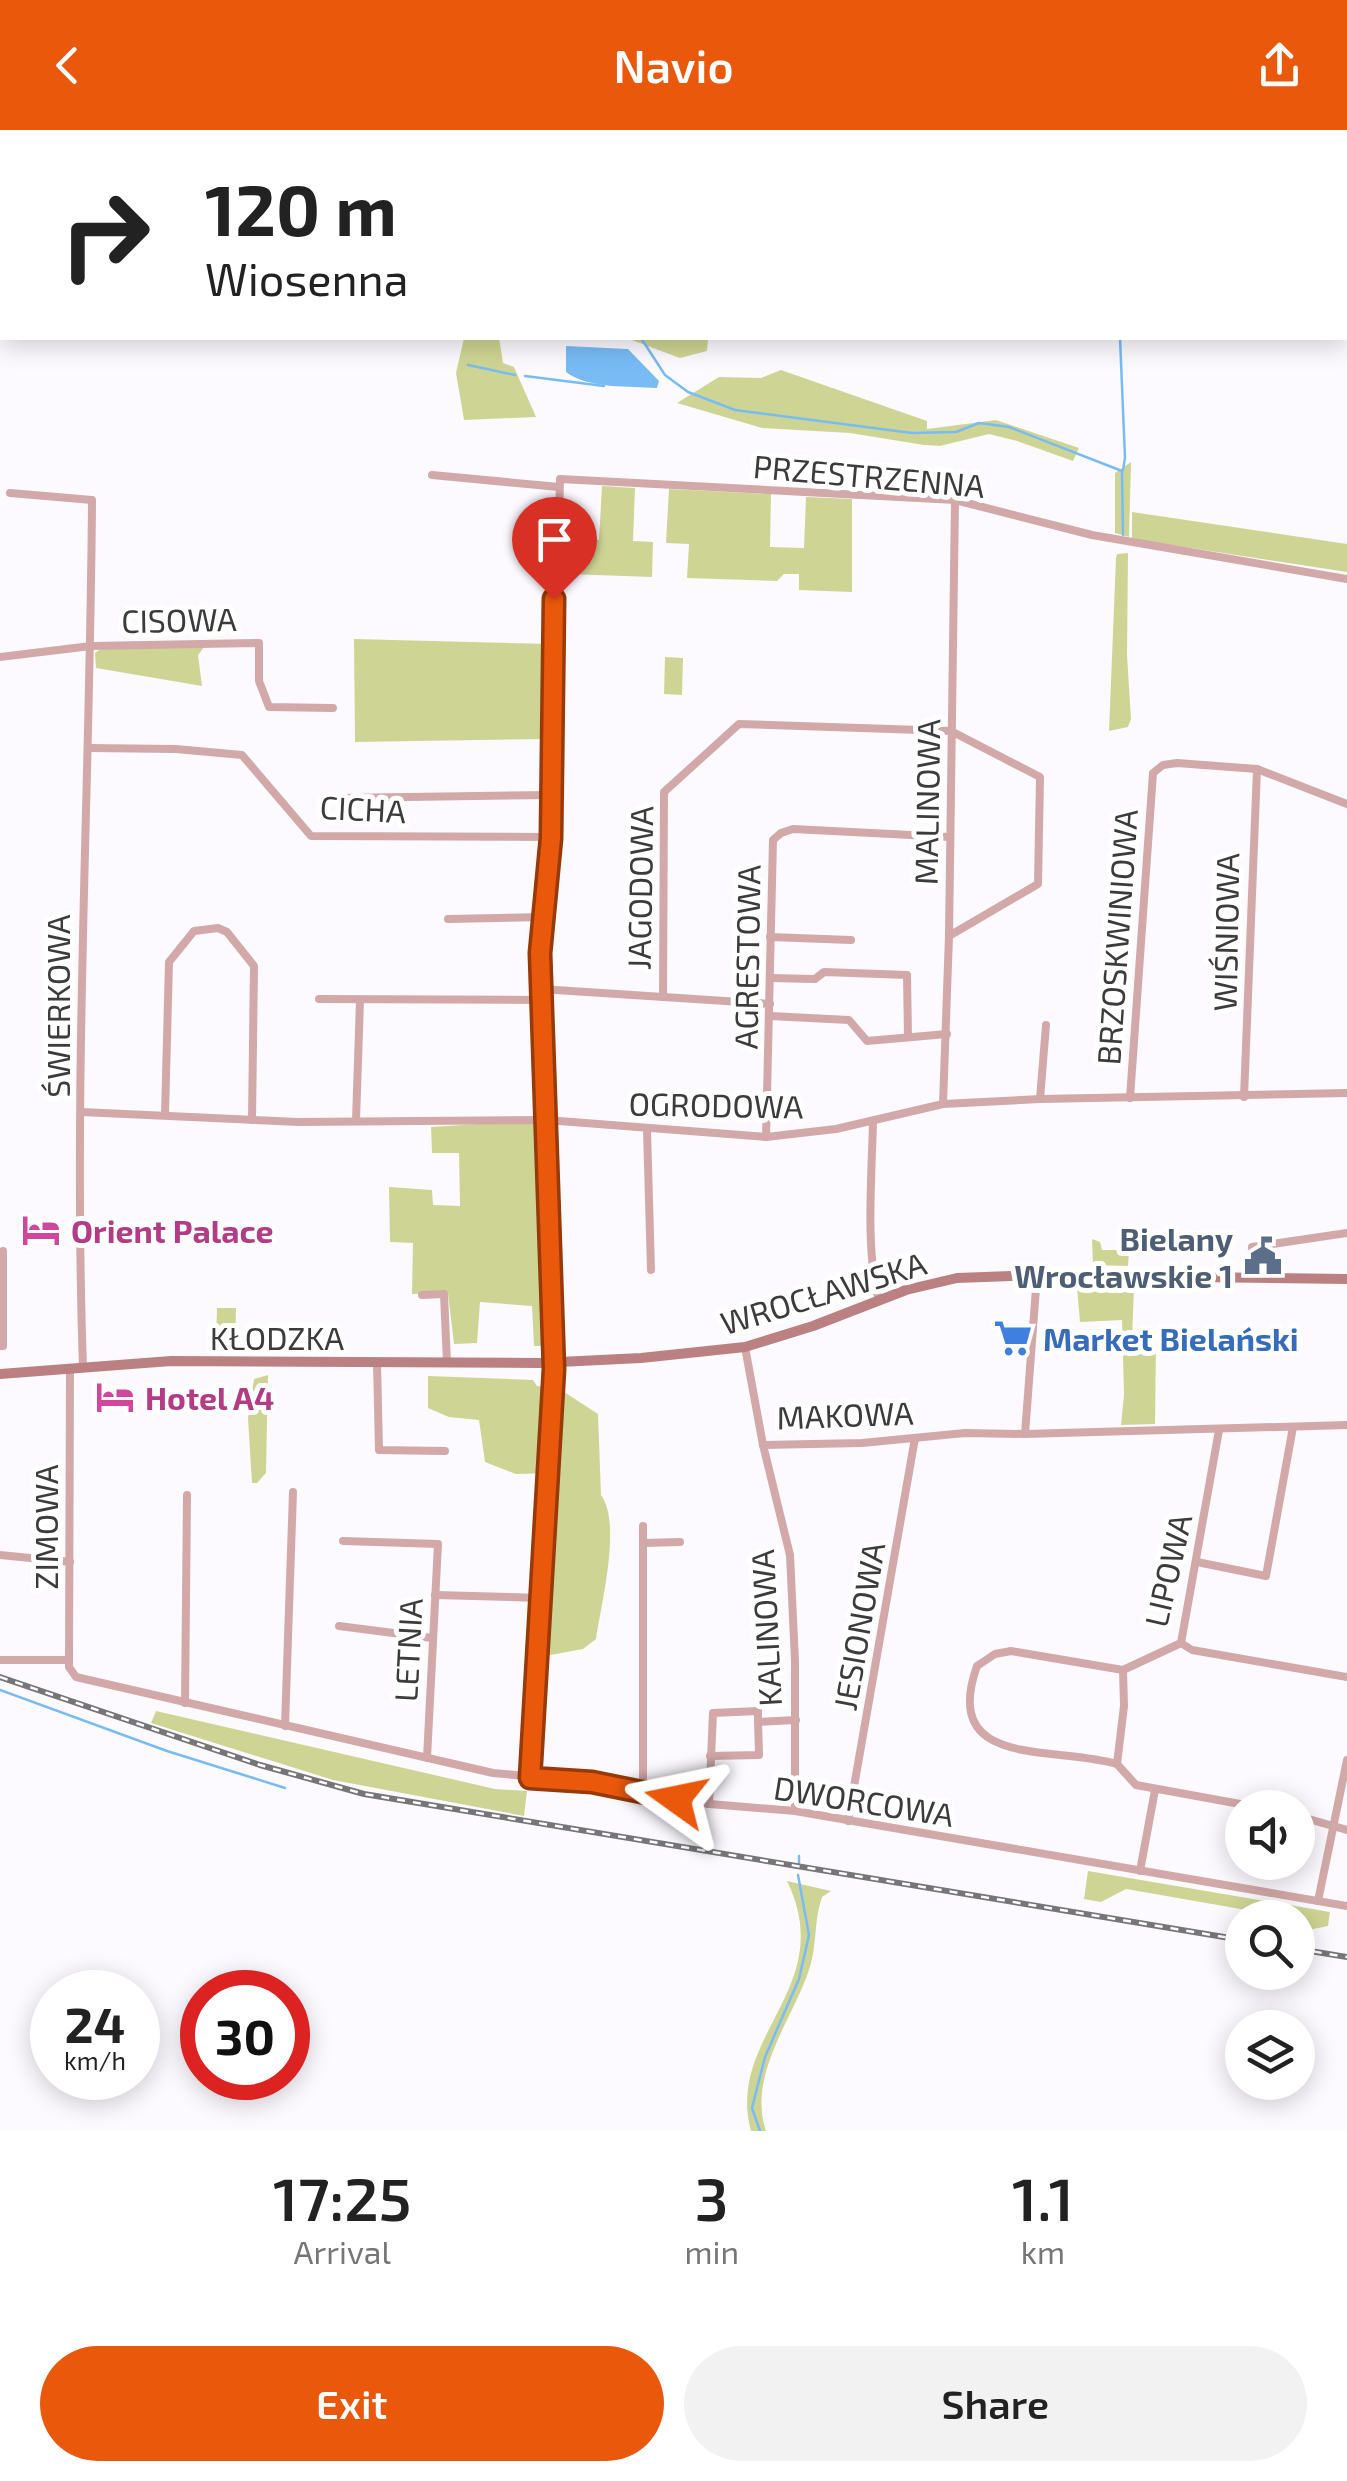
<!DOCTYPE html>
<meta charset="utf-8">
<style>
:root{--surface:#fff;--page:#f2f2f2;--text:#222;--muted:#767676;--accent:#ea580c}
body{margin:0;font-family:"Exo 2",sans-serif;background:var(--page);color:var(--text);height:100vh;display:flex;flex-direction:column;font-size:38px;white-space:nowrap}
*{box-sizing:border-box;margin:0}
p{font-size:32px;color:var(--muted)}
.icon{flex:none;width:55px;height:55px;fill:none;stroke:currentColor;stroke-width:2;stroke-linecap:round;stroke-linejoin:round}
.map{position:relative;height:2001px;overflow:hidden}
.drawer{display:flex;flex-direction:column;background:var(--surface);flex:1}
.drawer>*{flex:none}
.hud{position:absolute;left:0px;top:0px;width:1348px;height:210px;box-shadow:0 5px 25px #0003;background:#fff;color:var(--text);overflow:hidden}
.buttons{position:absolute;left:1225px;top:1660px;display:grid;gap:20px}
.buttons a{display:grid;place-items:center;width:90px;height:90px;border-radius:50%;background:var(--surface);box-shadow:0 5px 25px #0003;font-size:50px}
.speed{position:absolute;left:30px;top:1840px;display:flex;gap:20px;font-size:50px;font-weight:700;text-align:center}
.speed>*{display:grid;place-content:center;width:130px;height:130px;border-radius:50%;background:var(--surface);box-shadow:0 5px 25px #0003;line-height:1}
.speed small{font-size:25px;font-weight:400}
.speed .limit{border:15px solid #d22;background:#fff;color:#111}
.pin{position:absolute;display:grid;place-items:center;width:85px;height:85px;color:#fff;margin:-102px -42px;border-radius:50% 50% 50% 0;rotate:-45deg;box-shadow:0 0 10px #0007}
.pin .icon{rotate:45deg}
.me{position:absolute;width:110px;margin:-55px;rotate:282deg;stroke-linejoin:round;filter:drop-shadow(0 0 8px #0008)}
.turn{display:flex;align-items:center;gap:35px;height:210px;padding:0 40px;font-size:45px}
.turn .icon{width:130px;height:130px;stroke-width:2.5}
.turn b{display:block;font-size:70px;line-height:85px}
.eta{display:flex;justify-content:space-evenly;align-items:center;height:170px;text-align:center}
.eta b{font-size:60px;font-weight:600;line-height:70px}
.cta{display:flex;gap:20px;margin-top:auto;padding:20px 40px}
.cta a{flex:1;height:115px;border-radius:60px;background:var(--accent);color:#fff;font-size:40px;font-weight:600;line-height:115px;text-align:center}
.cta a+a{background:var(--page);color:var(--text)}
header{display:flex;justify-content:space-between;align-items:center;height:130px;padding:0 40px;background:var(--accent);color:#fff;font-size:45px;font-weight:600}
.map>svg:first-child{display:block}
</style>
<header><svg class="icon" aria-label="back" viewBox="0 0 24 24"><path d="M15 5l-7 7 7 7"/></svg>Navio<svg class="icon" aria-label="share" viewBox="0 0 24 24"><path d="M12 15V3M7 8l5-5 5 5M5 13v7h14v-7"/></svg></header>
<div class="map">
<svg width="1347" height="2001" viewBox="0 0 1347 2001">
<rect width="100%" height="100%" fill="#fcfaff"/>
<g fill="#ced594">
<polygon points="464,208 499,208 503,233 514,237 536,287 464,290 456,243"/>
<polygon points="626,208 704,208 708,210 707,221 680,228"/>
<polygon points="781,240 927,291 927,299 996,290 1079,318 1073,331 1017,311 989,304 940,316 924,315 850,303 762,298 677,273 719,247 761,248"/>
<polygon points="1131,332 1129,407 1115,403 1115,343"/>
<polygon points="602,356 635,358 633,411 653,412 652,447 567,444 562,439 563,409 599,410"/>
<polygon points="669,359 771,364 770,417 804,418 806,367 852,369 852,462 799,460 799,444 784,444 777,451 687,448 689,414 666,413"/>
<polygon points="1132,382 1347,414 1347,442 1132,409"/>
<polygon points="1128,423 1127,525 1131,589 1128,597 1109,601 1116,428 1117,424"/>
<polygon points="354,509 551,514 547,609 355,612"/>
<polygon points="205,516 198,525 202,556 96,538 95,523 102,518"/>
<polygon points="665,527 683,528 682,565 664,564"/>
<polygon points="541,990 548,1216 534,1216 532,1176 480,1172 477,1213 454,1214 448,1163 412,1164 413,1113 390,1112 389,1057 432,1060 433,1075 460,1076 459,1023 432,1023 431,997"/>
<polygon points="1130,1108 1128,1136 1093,1135 1092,1109 1100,1112 1102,1120 1121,1120"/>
<polygon points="1077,1157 1134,1157 1132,1209 1156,1214 1155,1294 1121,1295 1124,1265 1122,1190 1080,1192"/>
<polygon points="217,1178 236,1178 235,1219 220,1218 216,1210"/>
<polygon points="268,1245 266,1343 257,1353 252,1353 248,1288 254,1249"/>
<path d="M428 1246 533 1250 537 1256 558 1258 598 1284 601 1365C622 1393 601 1475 596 1509L583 1519 545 1526 557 1343 516 1344 485 1332 479 1290 449 1287 428 1278Z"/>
<polygon points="156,1581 495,1659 527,1661 524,1686 333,1650 151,1593"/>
<polygon points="1088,1741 1330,1782 1328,1796 1298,1802 1298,1788 1272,1787 1272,1781 1252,1781 1126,1759 1101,1772 1084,1769"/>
<path d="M787 1751 831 1761 822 1767C814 1789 817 1814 810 1837 793 1890 747 1944 766 2001H751C725 1906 839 1857 787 1751Z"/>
</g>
<path fill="#78bbf5" d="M566 216 628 219 659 251 657 258C630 256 588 259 566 242Z"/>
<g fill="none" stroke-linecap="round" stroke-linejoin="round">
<g stroke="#78bbf5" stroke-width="2.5">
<polyline points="19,2 19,0"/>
<polyline points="0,195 2,195"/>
<polyline points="641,208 665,245 688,262 735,280 912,303 956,302 979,293 1009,297 1122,341 1123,405"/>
<polyline points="1120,208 1125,328 1123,340"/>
<polyline points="468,235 515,245"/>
<polyline points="525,246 604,256"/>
<polyline points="0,1560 167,1621 285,1658"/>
<polyline points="799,1726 799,1733"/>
<polyline points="760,2001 752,1978 765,1927 799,1849 809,1805 798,1745"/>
</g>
<g stroke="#d2a9a8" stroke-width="8">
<polyline points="652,2 653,0"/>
<polyline points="432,345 559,357"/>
<path d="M10 363 92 370C90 659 73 948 83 1237"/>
<polyline points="0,527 91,516 259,513 259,551 269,577 333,578"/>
<polyline points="89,618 176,619 242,625 311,706 551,707"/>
<polyline points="339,668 552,665"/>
<polyline points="448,789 543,787"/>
<polyline points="770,807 851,810"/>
<polyline points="770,848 815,849 824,842 907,845 908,907"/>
<polyline points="540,859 770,874"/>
<polyline points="663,867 664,662 739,594 951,601 1040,647 1038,754 949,806"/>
<polyline points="319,869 541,870"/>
<polyline points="770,886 849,890 867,911 947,904"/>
<polyline points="1244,967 1257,639"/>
<polyline points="1130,968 1153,643 1163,635 1177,633 1257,639 1347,674"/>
<polyline points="1040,969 1046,895"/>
<polyline points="943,974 949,806 955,370"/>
<polyline points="81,982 299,992 546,990 766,1007 836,999 943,974 1040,969 1347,963"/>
<polyline points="165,985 169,832 194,801 218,798 227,802 254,836 252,990"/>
<polyline points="356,991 360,870"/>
<path d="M873 991C872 1042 865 1122 879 1170"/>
<polyline points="647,1000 651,1140"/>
<polyline points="766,1007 773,710 781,703 793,699 950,707"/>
<polyline points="1251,1146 1252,1117 1347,1103"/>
<polyline points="422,1165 444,1164 447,1233"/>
<polyline points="0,1216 3,1216 3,1121"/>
<polyline points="745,1217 763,1315 862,1313 965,1303 1025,1304 1347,1295"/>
<polyline points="377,1232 379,1320 445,1321"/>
<polyline points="70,1238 69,1537 76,1547 493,1643 592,1652 709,1674 795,1681 1347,1776"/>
<polyline points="1219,1300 1181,1513 1123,1540 1124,1576 1117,1634 1136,1655 1262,1678"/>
<polyline points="1025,1304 1037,1145"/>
<polyline points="763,1315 790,1425 795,1531 795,1681"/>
<polyline points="343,1411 438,1414 427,1628"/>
<polyline points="643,1413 680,1412"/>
<polyline points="0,1425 70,1432"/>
<polyline points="1197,1432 1266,1446 1293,1297"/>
<polyline points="435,1465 541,1468"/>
<polyline points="339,1496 432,1508"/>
<polyline points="1181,1513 1192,1520 1347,1547"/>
<polyline points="0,1530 69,1530"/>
<polyline points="185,1573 187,1365"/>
<polyline points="285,1596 293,1362"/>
<polyline points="710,1626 759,1625 758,1592"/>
<path d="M1117 1634C1054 1615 940 1640 977 1536L995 1524 1011 1521 1123 1540"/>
<polyline points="530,1648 554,1239 539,823 551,707 560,349 955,370 1092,405 1347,449"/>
<polyline points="643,1661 643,1396"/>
<polyline points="709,1674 713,1583 758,1581 758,1592 796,1590"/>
<polyline points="1298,1686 1347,1700"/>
<polyline points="848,1691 915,1308"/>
<polyline points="1140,1741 1155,1660"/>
<polyline points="1318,1771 1347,1630"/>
</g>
<polyline stroke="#bb8081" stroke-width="10" points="0,1244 171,1231 539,1233 641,1228 745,1217 813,1196 906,1160 957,1148 1037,1145 1347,1149"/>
<g stroke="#767578" stroke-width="6">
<g id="rail">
<polyline points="0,1547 260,1635 364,1664 1242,1810"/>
<polyline points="1298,1819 1347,1827"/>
</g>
</g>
<use href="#rail" stroke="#fff" stroke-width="2.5" stroke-dasharray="8" stroke-linecap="butt"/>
</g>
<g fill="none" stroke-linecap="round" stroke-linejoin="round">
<g stroke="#983908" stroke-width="25">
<polyline id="route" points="554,469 551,708 540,823 554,1239 530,1648 592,1652 676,1669"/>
</g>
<use href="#route" stroke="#ea580c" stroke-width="18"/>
</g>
<defs>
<g id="hotel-bare" transform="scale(3)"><path d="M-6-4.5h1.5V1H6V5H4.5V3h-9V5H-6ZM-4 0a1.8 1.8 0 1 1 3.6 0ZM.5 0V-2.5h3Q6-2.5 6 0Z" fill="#d1479c" stroke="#fff" stroke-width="2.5" paint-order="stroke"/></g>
<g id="civic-bare" transform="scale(3)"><path d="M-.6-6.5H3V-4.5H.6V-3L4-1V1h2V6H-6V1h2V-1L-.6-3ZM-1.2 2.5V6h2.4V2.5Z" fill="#5c6f8a" stroke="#fff" stroke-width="2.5" paint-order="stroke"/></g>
<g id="supermarket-bare" transform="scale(3)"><path d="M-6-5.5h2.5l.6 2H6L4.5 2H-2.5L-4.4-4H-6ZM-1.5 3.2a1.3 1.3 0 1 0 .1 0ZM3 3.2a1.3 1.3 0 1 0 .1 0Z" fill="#3f7fe0" stroke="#fff" stroke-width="2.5" paint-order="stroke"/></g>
</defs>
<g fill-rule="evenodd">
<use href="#hotel-bare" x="41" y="1100"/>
<use href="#civic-bare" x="1263" y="1126"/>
<use href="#supermarket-bare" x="1013" y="1208"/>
<use href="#hotel-bare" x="115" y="1267"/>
</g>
<g text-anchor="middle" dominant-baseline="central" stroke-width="10" stroke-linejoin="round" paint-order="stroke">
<g font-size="32" fill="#3c3b3d" stroke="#fff">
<text transform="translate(869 345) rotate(5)">PRZESTRZENNA</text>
<text transform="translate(179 489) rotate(-1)">CISOWA</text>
<text transform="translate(926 672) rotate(-89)">MALINOWA</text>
<text transform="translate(363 678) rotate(3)">CICHA</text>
<text transform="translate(639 758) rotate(-89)">JAGODOWA</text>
<text transform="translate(1225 802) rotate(-89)">WIŚNIOWA</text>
<text transform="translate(1116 807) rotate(-86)">BRZOSKWINIOWA</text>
<text transform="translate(746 827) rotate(-89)">AGRESTOWA</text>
<text transform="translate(57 876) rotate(-90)">ŚWIERKOWA</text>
<text transform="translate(716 974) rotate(1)">OGRODOWA</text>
<text transform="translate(823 1162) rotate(-17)">WROCŁAWSKA</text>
<text x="277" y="1207">KŁODZKA</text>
<text transform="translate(845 1284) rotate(-2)">MAKOWA</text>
<text transform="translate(45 1397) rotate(-90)">ZIMOWA</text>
<text transform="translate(1167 1440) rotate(-77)">LIPOWA</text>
<text transform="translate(858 1496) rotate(-80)">JESIONOWA</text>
<text transform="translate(765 1498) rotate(-93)">KALINOWA</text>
<text transform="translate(407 1520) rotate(-87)">LETNIA</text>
<text transform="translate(864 1670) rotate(9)">DWORCOWA</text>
</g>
<g font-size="32" font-weight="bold" fill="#b23c85" stroke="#fff" text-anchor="start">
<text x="71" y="1100">Orient Palace</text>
<text x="145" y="1267">Hotel A4</text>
</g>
<g font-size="32" font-weight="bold" fill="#4e5e75" stroke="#fff" text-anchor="end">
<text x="1233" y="1108">Bielany<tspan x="1233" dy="37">Wrocławskie 1</tspan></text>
</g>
<g font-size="32" font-weight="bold" fill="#366cbe" stroke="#fff" text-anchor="start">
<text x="1043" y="1208">Market Bielański</text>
</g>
</g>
</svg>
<div class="buttons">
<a><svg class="icon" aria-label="sound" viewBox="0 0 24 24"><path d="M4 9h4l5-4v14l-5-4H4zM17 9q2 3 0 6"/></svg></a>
<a><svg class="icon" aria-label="search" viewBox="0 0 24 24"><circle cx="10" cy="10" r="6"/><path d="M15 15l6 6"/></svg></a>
<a><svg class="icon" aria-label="layers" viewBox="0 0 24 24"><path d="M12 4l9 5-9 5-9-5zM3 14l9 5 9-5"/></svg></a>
</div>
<div class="speed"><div>24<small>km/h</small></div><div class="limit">30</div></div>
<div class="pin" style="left:554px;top:469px;background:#d93025"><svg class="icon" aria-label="arrive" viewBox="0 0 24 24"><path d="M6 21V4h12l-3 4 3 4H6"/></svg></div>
<svg class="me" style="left:676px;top:1669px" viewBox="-20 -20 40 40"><path d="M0-17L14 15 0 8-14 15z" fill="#ea580c" stroke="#fff" stroke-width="4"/></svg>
<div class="hud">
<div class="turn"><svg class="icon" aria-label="right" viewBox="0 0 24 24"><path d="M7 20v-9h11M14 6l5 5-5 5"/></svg><div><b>120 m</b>Wiosenna</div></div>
</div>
</div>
<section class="drawer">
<div class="eta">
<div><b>17:25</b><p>Arrival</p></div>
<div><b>3</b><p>min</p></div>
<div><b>1.1</b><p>km</p></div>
</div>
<div class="cta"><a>Exit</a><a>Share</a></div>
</section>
